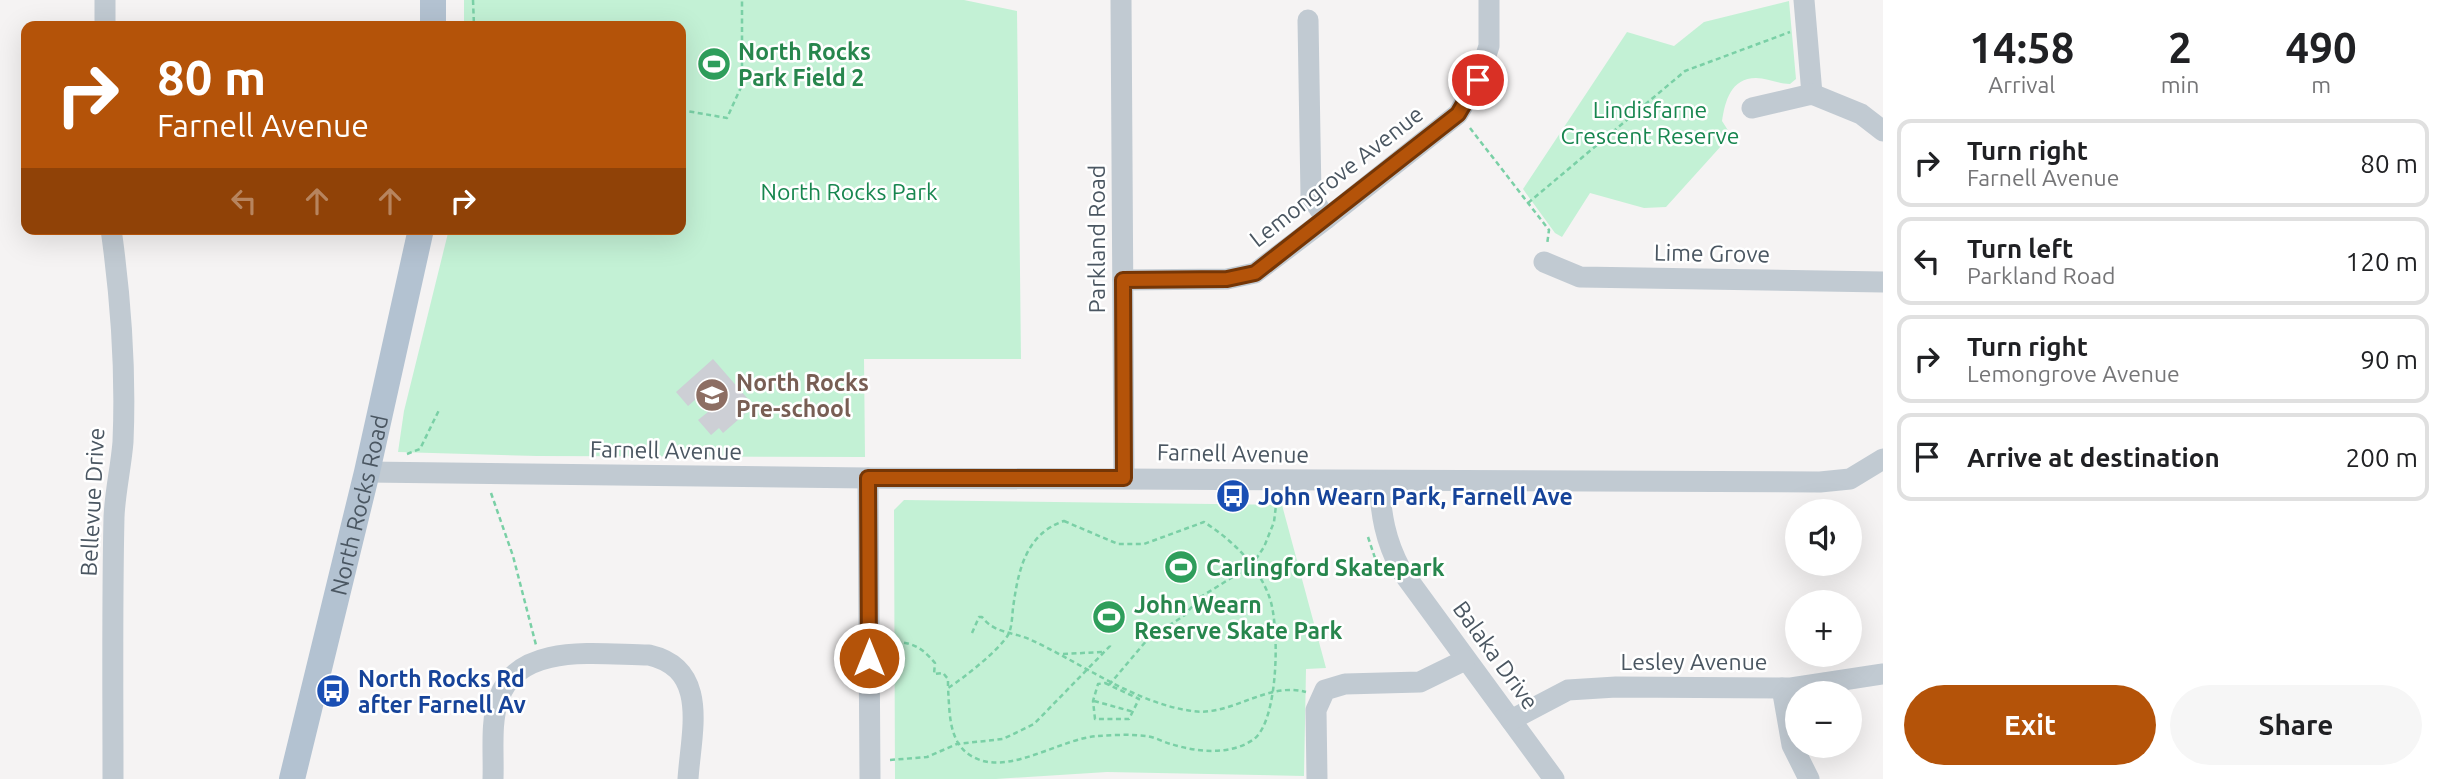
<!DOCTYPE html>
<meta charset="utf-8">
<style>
:root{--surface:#fff;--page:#f6f6f6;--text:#202124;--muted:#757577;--line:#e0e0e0;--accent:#b45309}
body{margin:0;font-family:Ubuntu,sans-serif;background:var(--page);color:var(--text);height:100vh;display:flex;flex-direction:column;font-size:26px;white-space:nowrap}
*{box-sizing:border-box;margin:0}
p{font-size:23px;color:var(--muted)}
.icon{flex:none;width:38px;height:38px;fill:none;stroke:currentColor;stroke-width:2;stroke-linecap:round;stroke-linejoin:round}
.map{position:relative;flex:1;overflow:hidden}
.sheet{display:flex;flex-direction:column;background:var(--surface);width:560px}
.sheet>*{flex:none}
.hud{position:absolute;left:21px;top:21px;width:665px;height:214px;border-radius:14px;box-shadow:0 7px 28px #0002;background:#b45309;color:#fff;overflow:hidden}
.buttons{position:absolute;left:1785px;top:499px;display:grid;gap:14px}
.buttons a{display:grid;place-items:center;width:77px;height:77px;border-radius:50%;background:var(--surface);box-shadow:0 7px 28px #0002;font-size:35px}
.pin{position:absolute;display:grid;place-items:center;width:60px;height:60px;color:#fff;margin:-30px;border:4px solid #fff;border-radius:50%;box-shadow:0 2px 7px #0007}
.me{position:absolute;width:77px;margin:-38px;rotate:0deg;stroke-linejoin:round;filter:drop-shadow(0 0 5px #0008)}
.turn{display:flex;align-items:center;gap:24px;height:147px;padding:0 21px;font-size:32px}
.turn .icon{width:91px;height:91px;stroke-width:2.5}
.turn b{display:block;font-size:49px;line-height:60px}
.lanes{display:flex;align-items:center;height:66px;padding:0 21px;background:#0003;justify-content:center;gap:35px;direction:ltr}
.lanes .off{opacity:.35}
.eta{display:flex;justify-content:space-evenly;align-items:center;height:119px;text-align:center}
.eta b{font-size:42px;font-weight:700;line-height:49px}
.action{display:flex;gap:14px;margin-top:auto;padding:14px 21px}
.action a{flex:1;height:80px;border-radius:42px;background:var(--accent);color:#fff;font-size:28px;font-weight:700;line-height:80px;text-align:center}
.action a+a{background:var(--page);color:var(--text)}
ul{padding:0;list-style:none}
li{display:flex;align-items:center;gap:21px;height:88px;margin:0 14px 10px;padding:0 7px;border:4px solid var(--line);border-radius:14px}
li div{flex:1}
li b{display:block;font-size:26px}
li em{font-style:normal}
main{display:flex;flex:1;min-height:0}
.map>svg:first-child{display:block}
</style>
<main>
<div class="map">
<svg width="1883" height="779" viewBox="0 0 1883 779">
<rect width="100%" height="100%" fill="#f5f3f3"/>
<g fill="#c3f1d5">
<polygon points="464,0 964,0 1017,11 1021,359 864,359 865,457 537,456 398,452 404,411 449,229 681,229 681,26 464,26"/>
<path d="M1789 1 1796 79 1790 84C1778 84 1767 78 1756 78 1731 78 1725 101 1722 121L1731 135 1666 207 1644 208 1590 193 1562 237 1555 233 1523 189 1627 32 1674 46 1704 22Z"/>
<polygon points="904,500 1282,505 1326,668 1306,669 1304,776 1107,772 996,779 895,779 894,510"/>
</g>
<polygon fill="#cdcfd5" points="713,359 754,406 723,433 719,428 711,435 698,420 708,412 696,399 688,406 676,392"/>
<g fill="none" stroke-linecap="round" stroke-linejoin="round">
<g stroke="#7ad0a6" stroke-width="2.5" stroke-dasharray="5 3.5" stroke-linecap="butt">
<polyline points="473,0 474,26"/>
<polyline points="681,110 727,118 742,85 742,0"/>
<polyline points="1470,128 1549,230 1547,245"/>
<polyline points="1528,203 1685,71 1790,32"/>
<polyline points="407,454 420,449 440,408"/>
<polyline points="491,493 513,556 536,645"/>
<path d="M1064 521 1118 544H1144L1204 522C1232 540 1257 564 1269 596 1280 624 1279 720 1254 739 1231 756 1196 752 1171 744 1163 742 1155 737 1146 736 1131 734 1113 735 1098 736 1063 738 1015 772 980 760 948 749 950 716 948 688 964 678 999 650 1008 635 1012 628 1012 617 1013 608 1018 572 1025 534 1064 521Z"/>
<polyline points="1368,537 1377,564"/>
<path d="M972 633 979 617H982C994 633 1012 632 1029 639 1082 663 1134 703 1192 711 1231 717 1267 681 1306 692"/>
<path d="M887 642C909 641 920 645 935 663L934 674 943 673 948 679V688"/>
<polyline points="1063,654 1102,652"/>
<polygon points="1105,683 1139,699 1129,719 1095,719 1093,701 1098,684"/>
<polyline points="1109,685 1147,640 1185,615 1199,598 1252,565 1264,547 1274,522 1277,497"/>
<polyline points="1094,701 1134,712"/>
<polyline points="890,760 927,757 957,744 1003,739 1034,724 1110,646 1110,642"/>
</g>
<g stroke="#c1cad2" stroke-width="21">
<polyline points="105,0 105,26"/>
<polyline points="1121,0 1124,478"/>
<polyline points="1804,0 1812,94"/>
<polyline points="1308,20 1311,196 1326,219"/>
<polyline points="1752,108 1812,94 1861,114 1883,131"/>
<path d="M111 229C121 300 126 371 123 442 121 467 115 492 114 517 112 604 113 692 113 779"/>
<polyline points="1544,262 1580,277 1883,282"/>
<polyline points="1123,280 1227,279 1255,273 1326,219 1458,114 1478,80 1489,46 1489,0"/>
<polyline points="367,472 868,478 1820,482 1850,479 1883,459"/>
<polyline points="868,478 870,779"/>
<path d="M1379 481C1381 515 1385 540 1401 570L1554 779"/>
<polyline points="1782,688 1792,745 1809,779"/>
<polyline points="1511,720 1568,690 1616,687 1791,688 1883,674"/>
<path d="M493 779C494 754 490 722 499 698 519 641 600 655 649 655 710 669 691 732 688 779"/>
<polyline points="1317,779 1316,710 1325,690 1345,684 1420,682 1465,660"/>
</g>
<g stroke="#b3c2d1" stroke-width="26">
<polyline points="433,26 433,0"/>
<path id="s1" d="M292 779 367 472 421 229"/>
</g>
</g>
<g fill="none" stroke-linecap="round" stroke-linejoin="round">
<g stroke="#753606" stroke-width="18">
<polyline id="route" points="869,658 868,478 1124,478 1123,280 1227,279 1255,273 1458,114 1478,80"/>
</g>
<use href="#route" stroke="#b45309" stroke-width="12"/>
</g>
<defs>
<g id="stadium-disc" transform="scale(1.75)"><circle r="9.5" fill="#2e9e5b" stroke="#fff"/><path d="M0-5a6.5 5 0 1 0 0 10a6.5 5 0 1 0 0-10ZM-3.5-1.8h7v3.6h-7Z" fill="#fff"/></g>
<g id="school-disc" transform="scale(1.75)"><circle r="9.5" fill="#8d6e63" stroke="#fff"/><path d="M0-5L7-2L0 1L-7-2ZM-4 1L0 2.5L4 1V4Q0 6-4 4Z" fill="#fff"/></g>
<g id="bus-disc" transform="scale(1.75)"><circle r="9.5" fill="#1a4fb4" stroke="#fff"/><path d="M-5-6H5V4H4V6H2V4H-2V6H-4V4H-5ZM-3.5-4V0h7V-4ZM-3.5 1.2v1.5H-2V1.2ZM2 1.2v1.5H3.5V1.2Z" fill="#fff"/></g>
</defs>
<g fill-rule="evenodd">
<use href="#stadium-disc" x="714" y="64"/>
<use href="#school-disc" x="712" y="395"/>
<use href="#bus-disc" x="1233" y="496"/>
<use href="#stadium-disc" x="1181" y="567"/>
<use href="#stadium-disc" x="1109" y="617"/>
<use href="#bus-disc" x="333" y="691"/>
</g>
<g text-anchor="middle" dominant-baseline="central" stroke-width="5" stroke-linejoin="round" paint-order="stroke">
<g font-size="23" font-weight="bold" fill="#27864d" stroke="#fff" text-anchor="start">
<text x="738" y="51">North Rocks<tspan x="738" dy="26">Park Field 2</tspan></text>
<text x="1206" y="567">Carlingford Skatepark</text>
<text x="1134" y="604">John Wearn<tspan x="1134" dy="26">Reserve Skate Park</tspan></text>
</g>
<g font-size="23" fill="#17864f" stroke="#fff">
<text x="1650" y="109">Lindisfarne<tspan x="1650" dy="26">Crescent Reserve</tspan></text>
<text x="849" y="191">North Rocks Park</text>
</g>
<g font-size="23" fill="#4a5661" stroke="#fff">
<text transform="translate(1336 176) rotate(-38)">Lemongrove Avenue</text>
<text transform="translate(1096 239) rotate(-90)">Parkland Road</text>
<text transform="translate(1712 253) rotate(1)">Lime Grove</text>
<text transform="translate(666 450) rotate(1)">Farnell Avenue</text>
<text transform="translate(1233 453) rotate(1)">Farnell Avenue</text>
<text transform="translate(92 502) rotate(-87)">Bellevue Drive</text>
<text stroke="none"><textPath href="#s1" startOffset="282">North Rocks Road</textPath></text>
<text transform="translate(1496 655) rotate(54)">Balaka Drive</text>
<text x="1694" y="661">Lesley Avenue</text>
</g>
<g font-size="23" font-weight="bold" fill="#785e54" stroke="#fff" text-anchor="start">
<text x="736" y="382">North Rocks<tspan x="736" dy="26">Pre-school</tspan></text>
</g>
<g font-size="23" font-weight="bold" fill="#164399" stroke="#fff" text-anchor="start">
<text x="1258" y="496">John Wearn Park, Farnell Ave</text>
<text x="358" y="678">North Rocks Rd<tspan x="358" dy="26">after Farnell Av</tspan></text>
</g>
</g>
</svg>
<div class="buttons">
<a><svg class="icon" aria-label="sound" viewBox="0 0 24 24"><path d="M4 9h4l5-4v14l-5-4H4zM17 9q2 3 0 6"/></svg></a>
<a>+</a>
<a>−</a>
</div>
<div class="pin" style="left:1478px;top:80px;background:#d93025"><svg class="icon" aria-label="arrive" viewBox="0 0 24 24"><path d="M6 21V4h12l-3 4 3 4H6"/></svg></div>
<svg class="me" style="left:869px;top:658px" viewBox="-20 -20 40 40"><circle r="17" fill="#b45309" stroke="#fff" stroke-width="3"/><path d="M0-11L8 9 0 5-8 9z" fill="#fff"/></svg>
<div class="hud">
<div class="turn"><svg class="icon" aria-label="right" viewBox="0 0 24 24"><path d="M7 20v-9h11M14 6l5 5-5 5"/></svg><div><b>80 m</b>Farnell Avenue</div></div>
<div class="lanes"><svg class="icon off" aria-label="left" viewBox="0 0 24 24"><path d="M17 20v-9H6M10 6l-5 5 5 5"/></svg><svg class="icon off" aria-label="ahead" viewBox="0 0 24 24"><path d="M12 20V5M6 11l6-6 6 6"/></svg><svg class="icon off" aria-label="ahead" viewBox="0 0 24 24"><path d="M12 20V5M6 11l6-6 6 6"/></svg><svg class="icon" aria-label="right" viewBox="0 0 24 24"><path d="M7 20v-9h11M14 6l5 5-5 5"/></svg></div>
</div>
</div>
<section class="sheet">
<div class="eta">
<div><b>14:58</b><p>Arrival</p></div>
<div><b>2</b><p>min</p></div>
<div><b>490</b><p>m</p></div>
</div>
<ul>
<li><svg class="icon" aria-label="right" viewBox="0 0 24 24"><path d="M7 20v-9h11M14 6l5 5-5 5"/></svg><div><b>Turn right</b><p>Farnell Avenue</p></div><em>80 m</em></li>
<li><svg class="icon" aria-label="left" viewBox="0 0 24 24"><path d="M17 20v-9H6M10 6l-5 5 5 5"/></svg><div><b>Turn left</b><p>Parkland Road</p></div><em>120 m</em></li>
<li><svg class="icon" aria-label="right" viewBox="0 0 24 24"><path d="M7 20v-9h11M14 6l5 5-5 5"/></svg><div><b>Turn right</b><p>Lemongrove Avenue</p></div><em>90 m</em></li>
<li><svg class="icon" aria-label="arrive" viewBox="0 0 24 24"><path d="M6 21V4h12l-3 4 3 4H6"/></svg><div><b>Arrive at destination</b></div><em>200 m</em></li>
</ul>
<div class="action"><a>Exit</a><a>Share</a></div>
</section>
</main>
